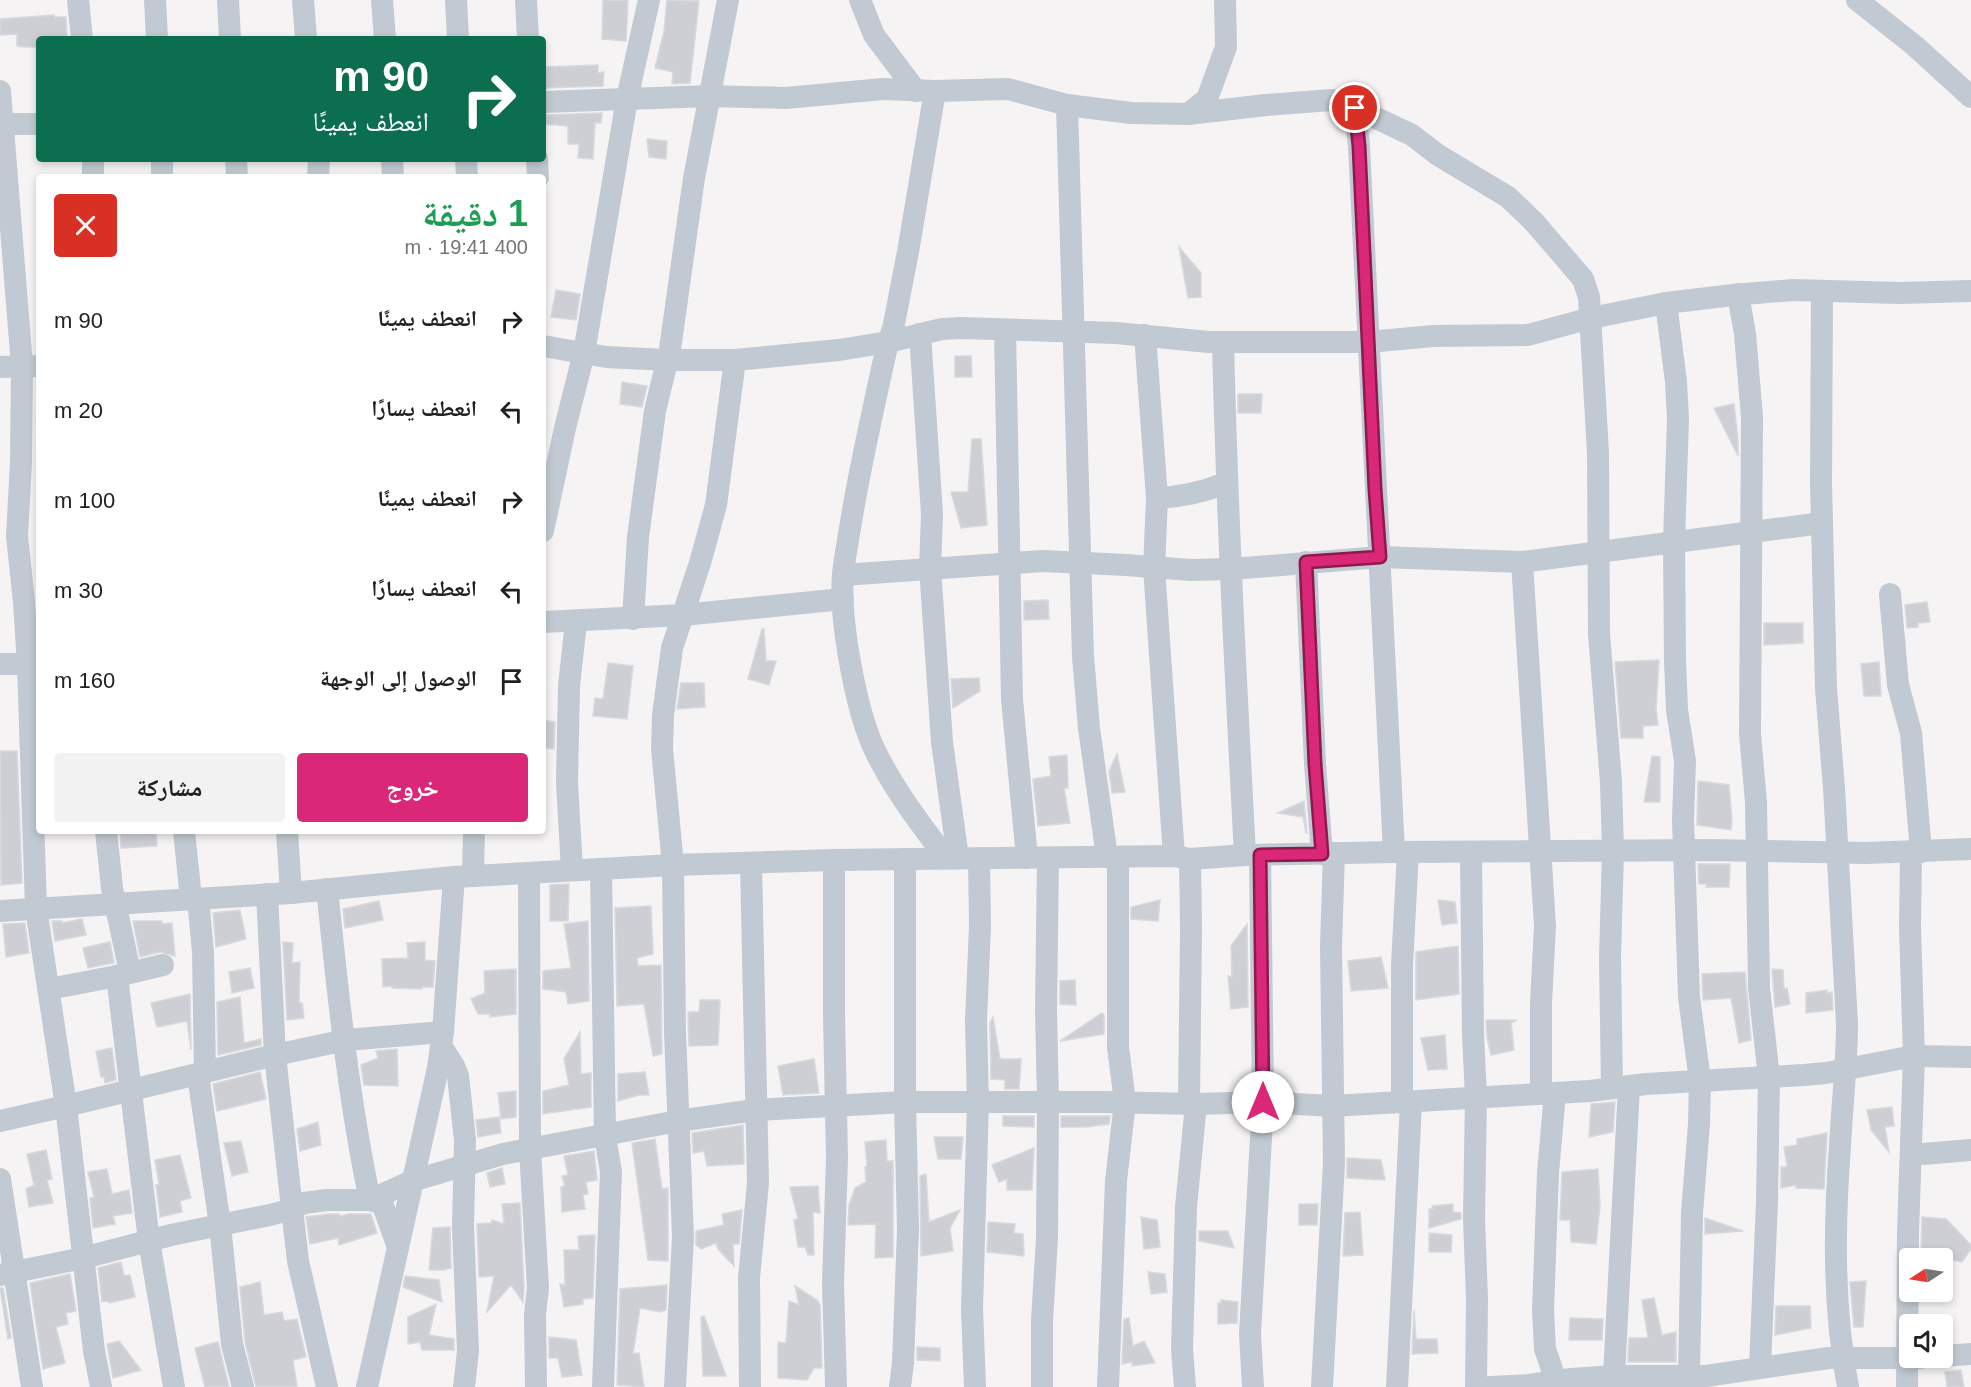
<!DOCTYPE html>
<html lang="ar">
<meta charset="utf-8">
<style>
:root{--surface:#fff;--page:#f2f2f2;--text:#202124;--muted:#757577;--accent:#db2777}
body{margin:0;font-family:Helvetica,"Noto Naskh Arabic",sans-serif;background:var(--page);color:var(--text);direction:rtl;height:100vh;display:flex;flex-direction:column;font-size:22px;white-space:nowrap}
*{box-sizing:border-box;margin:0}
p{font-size:20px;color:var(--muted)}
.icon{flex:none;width:33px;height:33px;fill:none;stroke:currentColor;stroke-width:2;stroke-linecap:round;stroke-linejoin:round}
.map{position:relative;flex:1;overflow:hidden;direction:ltr}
.details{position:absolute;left:36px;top:174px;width:510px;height:660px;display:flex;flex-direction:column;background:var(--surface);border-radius:6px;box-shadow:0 3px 9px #0003;direction:rtl}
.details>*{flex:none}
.top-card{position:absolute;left:36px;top:36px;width:510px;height:126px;border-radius:6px;box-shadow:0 3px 9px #0003;direction:rtl;background:#0b6e4f;color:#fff;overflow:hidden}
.needle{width:39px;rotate:258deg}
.tools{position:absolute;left:1899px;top:1248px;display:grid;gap:12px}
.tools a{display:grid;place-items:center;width:54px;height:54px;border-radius:6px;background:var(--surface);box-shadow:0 3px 9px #0003;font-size:30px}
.pin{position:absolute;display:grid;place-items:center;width:51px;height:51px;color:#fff;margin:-26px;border:3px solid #fff;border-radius:50%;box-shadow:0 2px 6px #0007}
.me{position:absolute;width:66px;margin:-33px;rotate:0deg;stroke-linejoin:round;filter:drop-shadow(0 0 4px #0008)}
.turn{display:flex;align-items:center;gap:21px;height:126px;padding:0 18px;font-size:27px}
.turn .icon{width:78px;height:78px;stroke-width:2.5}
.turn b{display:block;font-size:42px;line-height:51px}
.round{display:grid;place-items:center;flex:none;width:63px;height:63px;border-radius:6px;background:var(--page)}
.summary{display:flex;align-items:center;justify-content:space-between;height:102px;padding:0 18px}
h1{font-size:36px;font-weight:700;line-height:45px;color:#1e9e55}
.primary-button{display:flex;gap:12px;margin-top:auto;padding:12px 18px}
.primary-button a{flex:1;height:69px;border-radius:6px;background:var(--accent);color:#fff;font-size:24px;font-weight:700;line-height:69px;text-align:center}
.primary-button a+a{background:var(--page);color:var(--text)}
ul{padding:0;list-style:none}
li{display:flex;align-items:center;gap:18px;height:90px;padding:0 18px}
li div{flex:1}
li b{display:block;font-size:22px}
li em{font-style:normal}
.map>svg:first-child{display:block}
</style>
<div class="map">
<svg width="1971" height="1387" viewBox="0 0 1971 1387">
<rect width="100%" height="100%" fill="#f5f3f3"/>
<g fill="#cdcfd5" stroke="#d7d9de" stroke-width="1.5">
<polygon points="603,0 628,0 626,41 602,39"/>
<polygon points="667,0 699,1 690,83 672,84 673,72 655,68 664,31"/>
<polygon points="54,15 54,17 66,17 67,37 39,38 39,47 23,47 17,46 17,34 0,35 0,19"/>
<polygon points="598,65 598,73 604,72 603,86 544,88 543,67"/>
<polygon points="602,113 601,123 595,123 593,159 578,158 579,144 568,144 568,126 543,124 544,115"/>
<polygon points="647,139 667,141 666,159 649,157"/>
<polygon points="1179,247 1201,273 1201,297 1188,298"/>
<polygon points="556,290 580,294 576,320 551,317"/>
<polygon points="955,356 971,356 972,377 955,377"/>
<polygon points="622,382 647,386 642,407 620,404"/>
<polygon points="1238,394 1262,394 1261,413 1238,413"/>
<polygon points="1734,404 1738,440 1738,456 1714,408"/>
<polygon points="972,439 981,439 987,525 961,528 951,492 968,492"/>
<polygon points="1048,600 1049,619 1024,620 1024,601"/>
<polygon points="1927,602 1930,622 1918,623 1918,627 1907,628 1905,605"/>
<polygon points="1764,623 1803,623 1803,643 1764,645"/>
<polygon points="762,629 764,629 766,661 776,661 769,685 748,679"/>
<polygon points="1659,660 1656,709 1658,725 1643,726 1643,738 1621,738 1615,662"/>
<polygon points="1879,662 1881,696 1864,696 1861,664"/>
<polygon points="608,663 633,666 627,719 593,716 595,698 603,699"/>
<polygon points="979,678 980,691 953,708 951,679"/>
<polygon points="681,683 704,683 705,707 677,709"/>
<polygon points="543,720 555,722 554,749 543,748"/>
<polygon points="0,751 17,751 22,883 1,885"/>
<polygon points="1117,754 1125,792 1112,793 1109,771"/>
<polygon points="1067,755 1068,788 1064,788 1070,823 1038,826 1033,779 1051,776 1049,757"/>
<polygon points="1652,756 1660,757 1660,802 1644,802"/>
<polygon points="1698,781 1729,785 1732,820 1731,830 1697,825"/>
<polygon points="1304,801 1307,833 1306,833 1303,817 1278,813"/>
<polygon points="120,831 156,831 157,846 121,848"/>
<polygon points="1698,864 1730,864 1729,887 1706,887 1707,884 1699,884"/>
<polygon points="569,884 568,921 550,921 550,885"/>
<polygon points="1160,900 1158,921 1131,919 1131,907"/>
<polygon points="1438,900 1455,902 1457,923 1442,925"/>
<polygon points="379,901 383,920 345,928 343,909"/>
<polygon points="651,906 653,954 637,958 638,966 661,965 662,1054 653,1056 644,1004 617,1006 615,908"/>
<polygon points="240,910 246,939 216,947 213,913"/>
<polygon points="82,919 86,935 55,941 52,921 62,921 62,923"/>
<polygon points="133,921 162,921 162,924 172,923 175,956 160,952 140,957"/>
<polygon points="588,921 589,1001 568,1004 566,992 543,989 543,971 571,968 564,924"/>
<polygon points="25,923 29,953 6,957 3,924"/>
<polygon points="1247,924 1248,1007 1231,1009 1228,976 1232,977 1231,946"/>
<polygon points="110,942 114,963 88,968 83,948"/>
<polygon points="283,942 293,943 292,963 300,962 299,1003 302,1003 304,1018 287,1020"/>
<polygon points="425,942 425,960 435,961 433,987 422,987 422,989 392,988 392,986 383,987 382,959 408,958 407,943"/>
<polygon points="1458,946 1459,994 1416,1000 1416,952"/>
<polygon points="1381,957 1388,988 1351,991 1348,961"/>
<polygon points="250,968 254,988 232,993 229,972"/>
<polygon points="516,969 516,1014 490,1017 490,1014 478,1014 471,999 485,993 484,971"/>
<polygon points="1772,969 1783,970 1784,989 1787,988 1790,1004 1775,1007"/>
<polygon points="1745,972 1751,1040 1739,1043 1731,998 1703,1000 1702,974"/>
<polygon points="1075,980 1076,1005 1060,1004 1060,981"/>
<polygon points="1827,990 1827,993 1832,992 1833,1010 1806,1013 1806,993"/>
<polygon points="190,994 191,1050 187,1021 157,1027 151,1003"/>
<polygon points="240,997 244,1043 261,1039 261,1045 218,1055 217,1002"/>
<polygon points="700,1000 720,1000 718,1045 689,1046 688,1012 699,1012"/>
<polygon points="1102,1013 1104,1015 1104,1034 1060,1041"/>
<polygon points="993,1017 1000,1059 1021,1059 1019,1089 1005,1089 1005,1080 991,1079 990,1023"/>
<polygon points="1486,1020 1517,1020 1511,1023 1514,1050 1491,1055 1487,1037"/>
<polygon points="580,1032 581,1074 591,1073 591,1107 543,1114 543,1091 569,1085 564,1059"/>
<polygon points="1445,1035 1447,1069 1428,1070 1421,1038"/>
<polygon points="112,1048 116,1080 105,1083 104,1077 101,1077 96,1051"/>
<polygon points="397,1049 398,1086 364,1085 361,1065 378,1058 376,1051"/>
<polygon points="814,1059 819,1093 783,1095 778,1066"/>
<polygon points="260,1072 266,1099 217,1111 213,1084"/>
<polygon points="645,1072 649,1095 639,1095 618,1101 618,1074"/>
<polygon points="516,1091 516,1117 501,1119 498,1093"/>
<polygon points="1615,1102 1613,1132 1589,1137 1591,1104"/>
<polygon points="1892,1107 1894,1126 1885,1127 1889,1152 1871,1130 1867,1110"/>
<polygon points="1003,1116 1034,1116 1034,1127 1003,1126"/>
<polygon points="1061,1116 1110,1116 1109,1124 1086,1127 1061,1127"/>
<polygon points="499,1117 501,1133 478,1137 476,1120"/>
<polygon points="318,1122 321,1145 300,1151 297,1129"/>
<polygon points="743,1125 744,1164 707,1166 704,1151 693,1153 692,1133"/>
<polygon points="1827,1133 1824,1189 1796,1188 1796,1185 1781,1188 1781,1167 1787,1167 1784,1147 1797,1145 1797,1139"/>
<polygon points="934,1137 963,1137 961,1159 938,1159"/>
<polygon points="655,1139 662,1189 668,1188 668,1261 648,1260 632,1143"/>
<polygon points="886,1140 887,1161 893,1161 893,1257 875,1258 876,1224 848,1225 849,1205 855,1188 866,1182 865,1167 867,1166 865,1142"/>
<polygon points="241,1141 248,1172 232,1176 224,1143"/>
<polygon points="1034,1148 1032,1190 1007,1190 1007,1179 999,1182 992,1165"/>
<polygon points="46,1150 52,1179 47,1180 53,1203 29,1207 26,1189 34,1185 27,1154"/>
<polygon points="594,1151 597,1180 586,1182 588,1194 583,1195 585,1209 562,1212 561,1187 565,1186 562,1176 568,1175 564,1156"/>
<polygon points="180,1155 191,1198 180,1201 182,1212 160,1217 156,1185 159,1184 155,1160"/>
<polygon points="1347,1158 1381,1160 1385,1180 1347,1178"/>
<polygon points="502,1168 505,1184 490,1187 487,1173"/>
<polygon points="107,1169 112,1194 129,1190 132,1213 113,1216 115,1224 93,1228 90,1198 94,1197 88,1172"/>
<polygon points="1598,1169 1600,1206 1596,1244 1571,1242 1570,1220 1560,1220 1562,1172"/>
<polygon points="926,1174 929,1222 960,1210 950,1228 953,1251 921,1256 920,1176"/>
<polygon points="818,1186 820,1213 813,1212 814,1255 808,1255 805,1247 798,1247 794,1220 798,1219 790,1187"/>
<polygon points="520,1203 524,1288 523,1302 511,1285 487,1312 494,1276 479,1277 477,1224 491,1223 492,1220 504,1224 502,1204"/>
<polygon points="1299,1204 1318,1204 1317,1225 1299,1225"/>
<polygon points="1453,1204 1453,1212 1461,1213 1461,1219 1429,1228 1429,1209 1433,1209 1432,1206"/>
<polygon points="742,1210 739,1244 733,1244 734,1266 718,1249 716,1243 701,1249 696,1245 696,1231 724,1225 722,1214"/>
<polygon points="1360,1212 1363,1255 1343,1256 1345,1213"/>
<polygon points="328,1214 339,1214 340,1216 349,1214 371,1214 377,1233 339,1245 338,1238 310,1244 306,1217"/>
<polygon points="1141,1217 1157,1220 1160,1247 1144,1249"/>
<polygon points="1922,1217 1946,1219 1971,1245 1971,1249 1962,1262 1938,1257 1926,1252 1921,1255"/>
<polygon points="1705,1218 1743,1231 1705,1234"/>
<polygon points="988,1222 1015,1224 1014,1233 1023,1234 1024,1256 987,1252"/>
<polygon points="450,1227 451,1268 444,1270 429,1270 433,1228"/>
<polygon points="1199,1231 1228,1231 1234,1248 1199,1241"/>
<polygon points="1429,1233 1452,1235 1451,1252 1429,1252"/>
<polygon points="595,1235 593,1298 583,1299 583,1304 564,1307 560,1284 565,1285 564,1250 579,1250 578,1236"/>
<polygon points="121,1262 124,1276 130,1275 135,1297 109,1303 108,1301 102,1302 98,1268"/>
<polygon points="1148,1272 1165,1274 1167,1292 1151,1294"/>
<polygon points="70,1274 76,1311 66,1313 68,1324 56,1327 65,1363 43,1369 30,1283"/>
<polygon points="405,1276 439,1280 442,1302 403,1287"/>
<polygon points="1866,1281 1863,1327 1854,1327 1850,1282"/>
<polygon points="260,1282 264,1315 282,1312 284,1321 297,1319 306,1357 293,1360 297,1387 256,1387 245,1342 240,1287"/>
<polygon points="667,1285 666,1310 660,1312 640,1308 633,1354 639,1353 644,1387 617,1385 620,1289"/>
<polygon points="795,1286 817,1300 820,1305 822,1368 814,1368 807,1380 778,1378 778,1342 786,1343 789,1301 799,1305"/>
<polygon points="0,1288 3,1288 11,1338 8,1339"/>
<polygon points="1654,1298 1662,1335 1676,1332 1676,1362 1628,1362 1629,1338 1648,1338 1642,1300"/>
<polygon points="1221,1300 1238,1302 1237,1323 1218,1324 1218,1303 1221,1303"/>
<polygon points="436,1304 429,1335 454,1339 454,1350 422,1350 420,1342 408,1344 408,1317"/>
<polygon points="1776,1306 1810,1306 1811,1328 1775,1335"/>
<polygon points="1414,1310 1416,1339 1437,1339 1438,1353 1412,1354"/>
<polygon points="704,1316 718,1354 726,1376 703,1376 701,1317"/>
<polygon points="1129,1318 1133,1346 1144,1341 1155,1363 1132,1366 1132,1362 1122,1364 1124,1319"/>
<polygon points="1570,1318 1603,1319 1602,1340 1569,1340"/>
<polygon points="549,1337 576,1340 582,1375 562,1377 558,1358 549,1358"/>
<polygon points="119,1341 141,1370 113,1378 107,1344"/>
<polygon points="218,1342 229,1387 205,1387 195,1348"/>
<polygon points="917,1347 940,1348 940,1361 917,1360"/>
<polygon points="1961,1370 1964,1387 1947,1387 1945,1372"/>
</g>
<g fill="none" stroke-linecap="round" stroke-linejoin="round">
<g stroke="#c1cad2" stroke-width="22">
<polyline points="78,0 82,39"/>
<polyline points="155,0 157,39"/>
<polyline points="228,0 230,39"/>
<polyline points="303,0 306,39"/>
<polyline points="382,0 385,39"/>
<polyline points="456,0 458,39"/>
<polyline points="526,0 528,39"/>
<polyline points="860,0 874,35 916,91"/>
<polyline points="1857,0 1915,46 1971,97"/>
<polyline points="0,91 22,366 21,462 17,536 24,602 28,665 36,908 66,1106 0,1121"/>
<polyline points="543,102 710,96 786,98 883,89 935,91 1008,89 1067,105 1131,113 1188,114 1266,105 1331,100 1355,108 1412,135 1438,155 1508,197 1534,222 1583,279 1589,297 1598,453 1599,634 1611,782 1613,850 1610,958 1612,1088"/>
<polyline points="1067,105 1083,656 1089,728 1107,857"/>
<polyline points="1355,108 1359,146 1394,852"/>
<polyline points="1188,114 1207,99 1226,47 1225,0"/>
<polyline points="0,124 39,124"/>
<polyline points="93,159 93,177"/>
<polyline points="162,159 162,177"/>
<polyline points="236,159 237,177"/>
<polyline points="392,159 393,177"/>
<polyline points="466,159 467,177"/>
<polyline points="537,159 538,177"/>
<polyline points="318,177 319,159"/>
<path d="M1822 291 1821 483 1826 688 1834 788 1847 1023C1847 1064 1842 1105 1840 1146 1834 1226 1833 1308 1848 1387"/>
<polyline points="1738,294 1745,334 1752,417 1750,734 1756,802 1759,988 1769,1077 1767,1202 1760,1367"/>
<polyline points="1666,303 1676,382 1678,419 1674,541 1675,661 1677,710 1685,761 1683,820 1689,997 1700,1081 1699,1124 1692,1213 1689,1376"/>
<polyline points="1005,330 1012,699 1027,858"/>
<polyline points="920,334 932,514 930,568 942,742 958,858"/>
<path d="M1145 335 1157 498C1182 497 1203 492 1226 483"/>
<polyline points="888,342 942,329 961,328 1116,333 1209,342 1368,342 1433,336 1528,335 1591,318 1666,303 1733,295 1793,290 1900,293 1971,291"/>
<polyline points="888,342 893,329 908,252 935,91"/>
<path d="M1223 342C1227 513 1236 684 1245 855"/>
<path d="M543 346 606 357 667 360H735L839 350 888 342C875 400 862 457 852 516 849 535 845 555 843 574 839 617 855 704 872 744 891 786 919 822 946 858"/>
<polyline points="0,367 39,366"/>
<polyline points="1157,498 1154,568 1174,856"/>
<polyline points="543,531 565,428 584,353 627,99 649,0"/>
<polyline points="1306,562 1315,764 1322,854"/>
<polyline points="1522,562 1545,926 1541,1003 1541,1094"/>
<polyline points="843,575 1043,561 1126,565 1191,570 1232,569 1380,557 1522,562 1822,523"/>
<polyline points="1890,594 1898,685 1911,733 1921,852"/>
<polyline points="633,619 638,537 655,411 670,349 694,178 728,0"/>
<polyline points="543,622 683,615 843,599"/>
<polyline points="0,664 39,664"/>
<polyline points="106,831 112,888 130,972"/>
<polyline points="184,831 191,899"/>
<polyline points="287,831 291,893"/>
<polyline points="1471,852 1473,1035 1476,1097 1474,1218 1477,1299 1476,1387"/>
<polyline points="834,860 834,1015 837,1158 833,1283 836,1387"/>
<polyline points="572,870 567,783 569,686 576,622"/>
<polyline points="601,870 605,1136 611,1172 603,1387"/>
<polyline points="529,873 530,1149 538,1288 535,1314 536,1387"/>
<polyline points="473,876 474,831"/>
<path d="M327 889C338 993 348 1097 370 1200L382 1203 398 1247"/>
<polyline points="267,894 275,1055 292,1209 298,1261 327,1387"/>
<polyline points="198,899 203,952 205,1072"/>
<polyline points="0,911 291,893 454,877 673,865 834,860 1174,856 1190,859 1245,855 1394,852 1708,850 1866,853 1971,849"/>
<polyline points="117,976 163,965"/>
<polyline points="49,989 117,976 149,1241 174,1387"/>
<polyline points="442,1047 454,1066 458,1076 465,1140 463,1227 468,1351 464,1387"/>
<polyline points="198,1075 220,1225 232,1344 243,1387"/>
<polyline points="1555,1093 1548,1173 1543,1310 1545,1349 1556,1381"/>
<polyline points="1402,1103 1402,965 1408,852"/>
<polyline points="1189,1104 1191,928 1190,859"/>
<polyline points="1911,1155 1971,1150"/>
<polyline points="0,1179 32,1387"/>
<polyline points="0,1275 83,1258 171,1235 270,1215 292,1209 304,1203 327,1200 370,1200 412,1181 503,1154 678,1121 755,1110 905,1102 1104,1102 1196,1104 1263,1102 1332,1106 1590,1091 1646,1084 1804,1075 1826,1073 1914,1056 1971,1057"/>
<polyline points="1942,1356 1971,1354"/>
<polyline points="1614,1376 1629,1086"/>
<polyline points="101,1387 94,1351 66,1106 275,1055 346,1040 443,1032"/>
<polyline points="367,1387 438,1068 443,1032 454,877"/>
<polyline points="675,1387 683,1237 675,1032 673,865 662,749 663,715 672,648 700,563 716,505 735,360"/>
<polyline points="750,1387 749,1278 758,1183 751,863"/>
<polyline points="900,1387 903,1363 908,1230 905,1102 905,859"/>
<polyline points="975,1387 972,1308 978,1103 976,1021 980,926 979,858"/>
<polyline points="1042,1387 1042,1321 1047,1238 1048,1103 1046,1010 1048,858"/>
<polyline points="1108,1387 1116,1181 1125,1102 1118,1047 1118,857"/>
<polyline points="1185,1387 1182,1349 1186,1207 1196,1104"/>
<polyline points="1253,1387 1250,1334 1263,1102 1260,855"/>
<polyline points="1322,1387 1334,1163 1331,946 1334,853"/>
<polyline points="1397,1387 1411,1103"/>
<polyline points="1491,1387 1529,1385 1571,1379 1614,1376 1706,1376 1829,1358 1920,1358"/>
<polyline points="1907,1387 1908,1233 1914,1056 1910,927 1911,852"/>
</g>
</g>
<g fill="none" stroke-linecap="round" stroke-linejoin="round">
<g stroke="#8e194d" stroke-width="15">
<polyline id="route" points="1263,1102 1260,855 1322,854 1315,764 1306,562 1380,557 1375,489 1359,146 1355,108"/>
</g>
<use href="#route" stroke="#db2777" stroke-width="10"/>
</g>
</svg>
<div class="tools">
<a><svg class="needle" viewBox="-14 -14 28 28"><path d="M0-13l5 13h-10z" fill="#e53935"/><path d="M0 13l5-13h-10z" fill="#757577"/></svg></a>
<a><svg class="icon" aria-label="sound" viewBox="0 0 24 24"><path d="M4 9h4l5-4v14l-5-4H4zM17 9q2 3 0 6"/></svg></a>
</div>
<div class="pin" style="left:1355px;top:108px;background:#d93025"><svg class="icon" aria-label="arrive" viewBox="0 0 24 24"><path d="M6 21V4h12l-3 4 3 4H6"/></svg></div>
<svg class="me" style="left:1263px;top:1102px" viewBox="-20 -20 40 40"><circle r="19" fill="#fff"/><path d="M0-13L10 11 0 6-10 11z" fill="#db2777"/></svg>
<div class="top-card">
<div class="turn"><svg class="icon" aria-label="right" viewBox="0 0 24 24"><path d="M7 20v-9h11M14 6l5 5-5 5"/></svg><div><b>90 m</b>انعطف يمينًا</div></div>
</div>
<section class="details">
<div class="summary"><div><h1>1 دقيقة</h1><p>400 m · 19:41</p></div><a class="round" style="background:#d93025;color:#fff"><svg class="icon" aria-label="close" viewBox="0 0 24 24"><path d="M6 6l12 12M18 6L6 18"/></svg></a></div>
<ul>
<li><svg class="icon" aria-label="right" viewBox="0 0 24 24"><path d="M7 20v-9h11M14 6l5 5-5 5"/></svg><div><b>انعطف يمينًا</b></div><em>90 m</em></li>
<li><svg class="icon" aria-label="left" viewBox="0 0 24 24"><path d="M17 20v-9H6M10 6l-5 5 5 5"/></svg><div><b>انعطف يسارًا</b></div><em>20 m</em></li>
<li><svg class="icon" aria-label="right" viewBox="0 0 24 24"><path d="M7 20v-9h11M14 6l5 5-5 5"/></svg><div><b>انعطف يمينًا</b></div><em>100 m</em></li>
<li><svg class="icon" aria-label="left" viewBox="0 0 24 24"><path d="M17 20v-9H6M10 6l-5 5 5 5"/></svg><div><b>انعطف يسارًا</b></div><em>30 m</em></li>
<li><svg class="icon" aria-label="arrive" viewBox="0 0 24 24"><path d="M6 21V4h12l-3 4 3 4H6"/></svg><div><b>الوصول إلى الوجهة</b></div><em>160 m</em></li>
</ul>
<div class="primary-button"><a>خروج</a><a>مشاركة</a></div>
</section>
</div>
